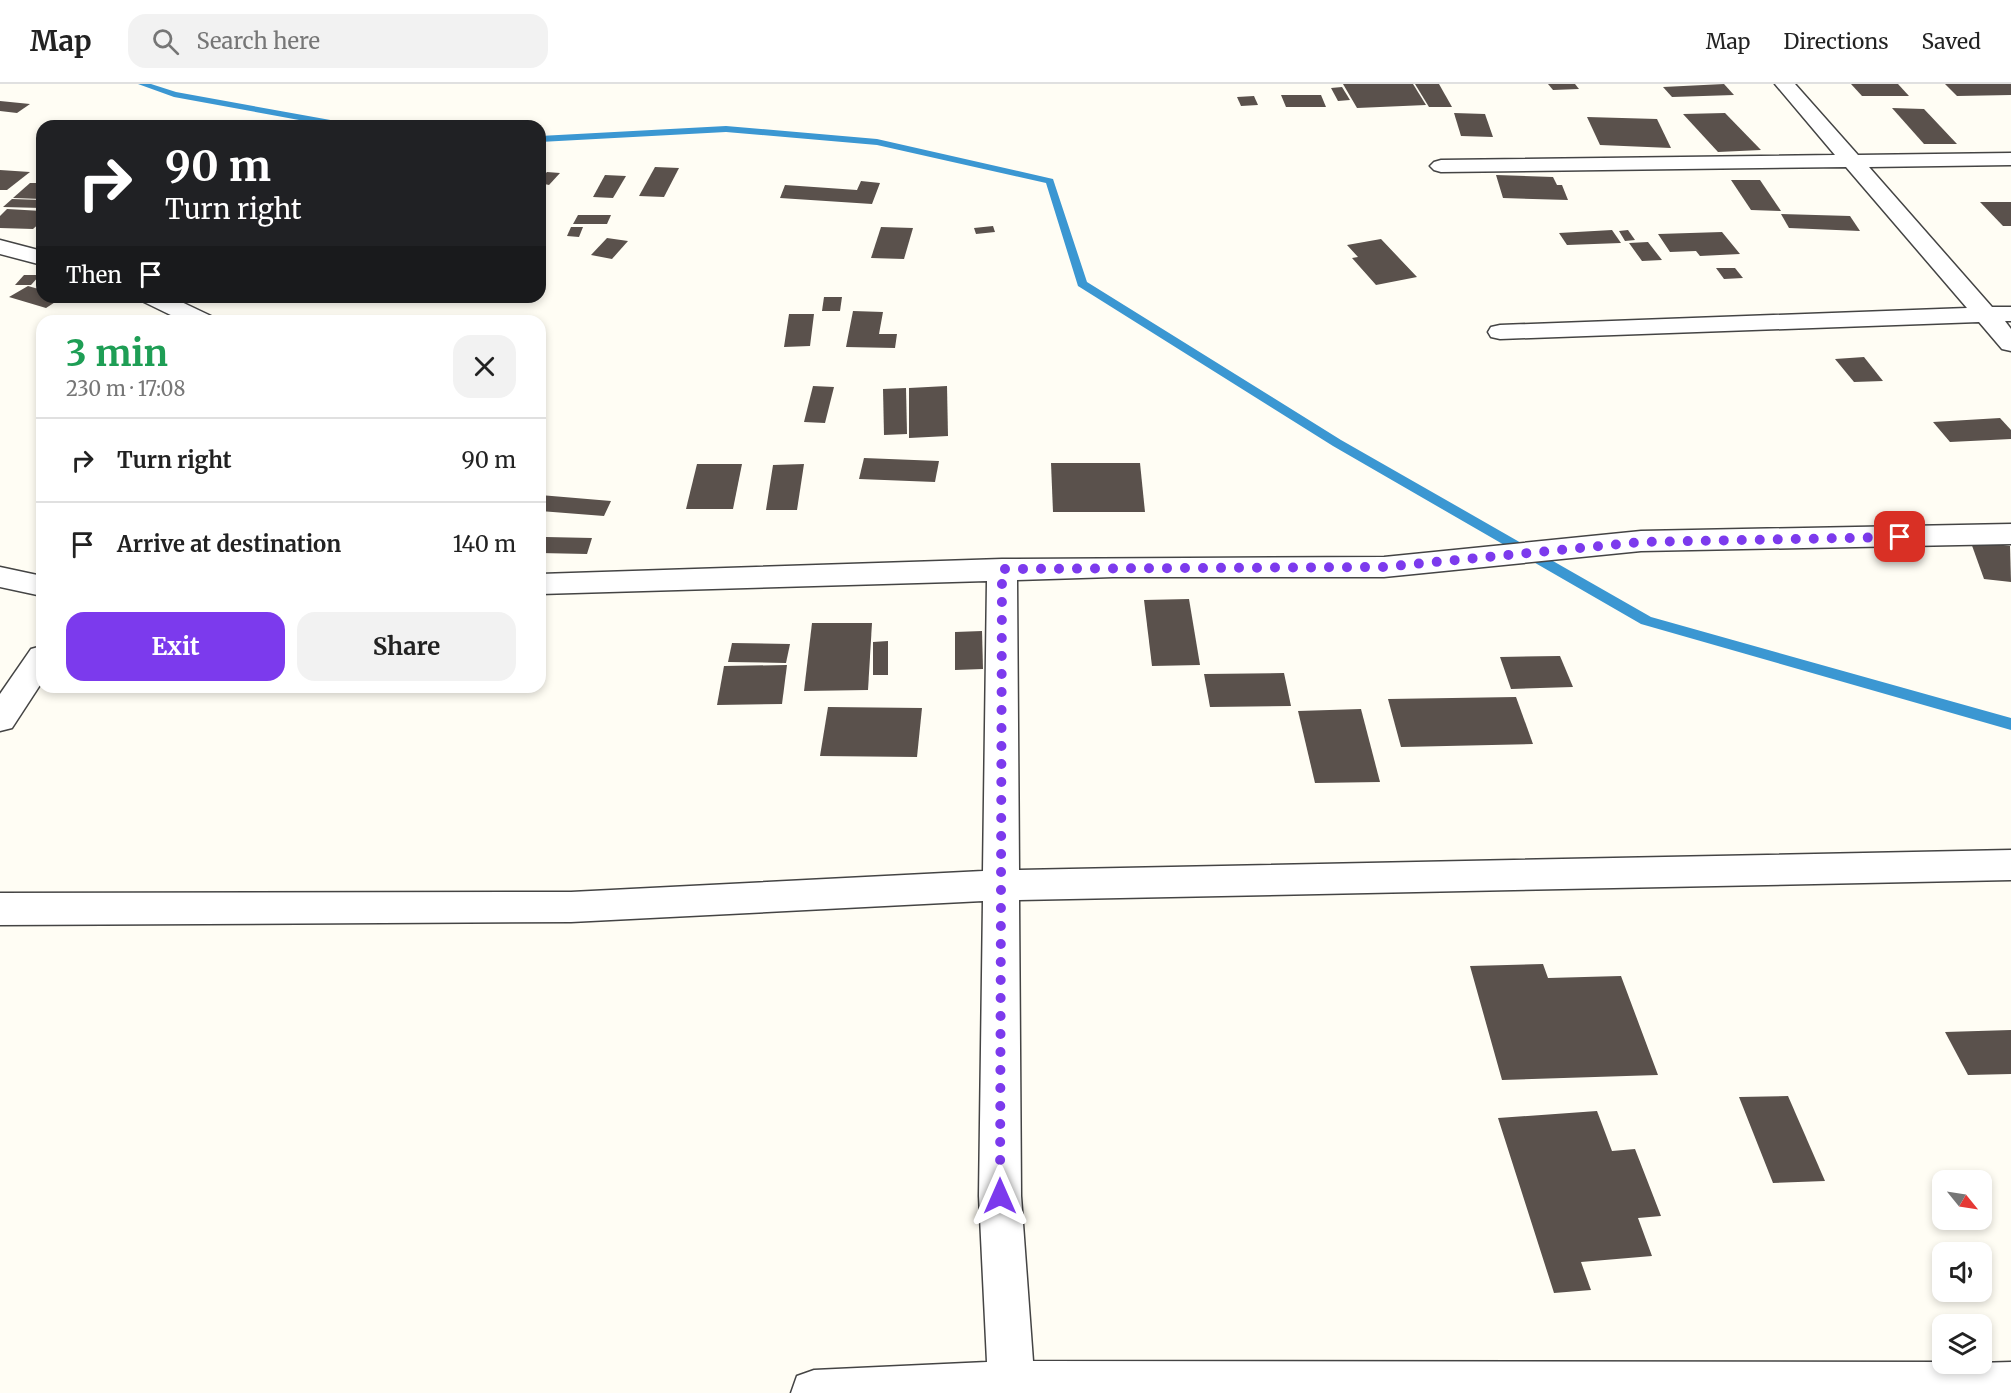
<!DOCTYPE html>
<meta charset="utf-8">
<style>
:root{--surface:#fff;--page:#f2f2f2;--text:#222;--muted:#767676;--line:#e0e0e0;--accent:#7c3aed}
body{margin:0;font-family:Merriweather,serif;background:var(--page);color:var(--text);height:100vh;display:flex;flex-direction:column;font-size:22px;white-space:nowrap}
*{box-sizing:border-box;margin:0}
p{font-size:20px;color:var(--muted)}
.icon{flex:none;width:33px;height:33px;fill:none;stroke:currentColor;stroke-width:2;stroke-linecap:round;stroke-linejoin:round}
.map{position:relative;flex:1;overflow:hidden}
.panel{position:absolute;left:36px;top:231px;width:510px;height:378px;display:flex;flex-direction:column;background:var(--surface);border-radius:18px;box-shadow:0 3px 9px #0003}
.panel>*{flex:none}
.banner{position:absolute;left:36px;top:36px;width:510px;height:183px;border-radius:18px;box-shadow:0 3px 9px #0003;background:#202124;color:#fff;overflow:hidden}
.needle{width:39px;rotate:120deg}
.tools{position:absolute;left:1932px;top:1086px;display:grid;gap:12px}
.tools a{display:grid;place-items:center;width:60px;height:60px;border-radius:12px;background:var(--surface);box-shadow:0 3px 9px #0003;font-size:30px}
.pin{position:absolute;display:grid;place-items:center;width:51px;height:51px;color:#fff;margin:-26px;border-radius:12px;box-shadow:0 3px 9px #0006}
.me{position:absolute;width:66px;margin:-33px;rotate:0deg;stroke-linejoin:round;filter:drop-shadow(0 0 4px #0008)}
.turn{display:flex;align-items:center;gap:21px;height:126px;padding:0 30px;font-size:27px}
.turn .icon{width:78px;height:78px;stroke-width:2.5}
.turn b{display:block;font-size:42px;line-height:51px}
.then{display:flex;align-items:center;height:57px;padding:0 30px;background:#0003;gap:12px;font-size:22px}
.round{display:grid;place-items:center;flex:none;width:63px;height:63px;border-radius:18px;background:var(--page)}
.overview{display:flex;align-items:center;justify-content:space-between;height:102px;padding:0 30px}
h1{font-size:36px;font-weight:700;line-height:45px;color:#1e9e55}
.cta{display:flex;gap:12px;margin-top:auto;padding:12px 30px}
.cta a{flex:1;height:69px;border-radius:18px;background:var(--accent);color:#fff;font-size:24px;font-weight:700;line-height:69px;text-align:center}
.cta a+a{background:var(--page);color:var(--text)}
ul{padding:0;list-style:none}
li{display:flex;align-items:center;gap:18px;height:84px;padding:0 30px;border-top:2px solid var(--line)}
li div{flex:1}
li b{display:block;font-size:22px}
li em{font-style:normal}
header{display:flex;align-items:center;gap:36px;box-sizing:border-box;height:84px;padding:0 30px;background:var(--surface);border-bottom:2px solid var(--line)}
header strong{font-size:28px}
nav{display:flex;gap:33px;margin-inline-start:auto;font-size:21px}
.search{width:420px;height:54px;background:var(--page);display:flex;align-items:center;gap:15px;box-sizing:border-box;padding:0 21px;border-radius:18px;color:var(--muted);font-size:22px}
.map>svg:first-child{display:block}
</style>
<header>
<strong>Map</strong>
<div class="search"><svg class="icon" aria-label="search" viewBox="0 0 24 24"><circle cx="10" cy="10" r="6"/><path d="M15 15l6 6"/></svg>Search here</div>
<nav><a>Map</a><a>Directions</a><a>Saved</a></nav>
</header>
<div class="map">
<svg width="2011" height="1309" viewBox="0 0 2011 1309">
<rect width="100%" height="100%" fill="#fffdf4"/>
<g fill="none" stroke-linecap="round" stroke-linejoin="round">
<g fill="#3b97d2" fill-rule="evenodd">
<polygon points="138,0 151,0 176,8 347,39 352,42 332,42 174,13"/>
<polygon points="726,42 877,55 1053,95 1087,198 1341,356 1651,533 2011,634 2011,646 1641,540 1333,362 1078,202 1046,99 877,61 726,48 540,58 540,52"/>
</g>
</g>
<g fill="#5a514c">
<polygon points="1343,0 1413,0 1426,21 1357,24"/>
<polygon points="1415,0 1439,0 1452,23 1429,23"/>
<polygon points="1548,0 1575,0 1579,5 1553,6"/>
<polygon points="1724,0 1734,11 1672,13 1663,3"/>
<polygon points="1851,0 1898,0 1909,12 1862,12"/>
<polygon points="1945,0 2011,0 2011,11 1957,12"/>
<polygon points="1342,3 1350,16 1338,17 1331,4"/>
<polygon points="1281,11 1321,11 1326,23 1286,23"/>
<polygon points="1254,12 1258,21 1241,22 1237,13"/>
<polygon points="0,17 30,20 17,29 0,27"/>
<polygon points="1892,24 1924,25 1957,60 1924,60"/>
<polygon points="1454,29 1485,30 1493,53 1461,52"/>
<polygon points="1725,29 1761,66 1718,68 1683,30"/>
<polygon points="1587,33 1657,35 1671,64 1600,61"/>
<polygon points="655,83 679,84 664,113 639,112"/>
<polygon points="0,86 30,88 7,106 0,106"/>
<polygon points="547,88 560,89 549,101 540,99 540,95"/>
<polygon points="605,91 626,92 613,114 593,113"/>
<polygon points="1496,91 1553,93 1557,101 1562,101 1568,116 1503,114"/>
<polygon points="1731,96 1760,96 1781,127 1751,126"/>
<polygon points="861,97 880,99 872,120 780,114 785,101 857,106"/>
<polygon points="30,99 42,99 42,115 13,114"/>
<polygon points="12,115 42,116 42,124 3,123"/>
<polygon points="1980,118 2011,118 2011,142 2003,142"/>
<polygon points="7,125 42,127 42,137 33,145 0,144 0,132"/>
<polygon points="1781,130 1850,132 1860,147 1789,144"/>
<polygon points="578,131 611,131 607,140 573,140"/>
<polygon points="993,142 995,148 976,150 974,144"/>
<polygon points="571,143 583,143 579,153 567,152"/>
<polygon points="881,143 913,144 904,175 871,174"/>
<polygon points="1612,146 1621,159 1567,161 1559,149"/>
<polygon points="1628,146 1635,156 1625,157 1619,147"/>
<polygon points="1722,148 1740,170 1700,172 1696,167 1670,168 1658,150"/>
<polygon points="607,154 628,157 612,175 591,171"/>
<polygon points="1381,155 1417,193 1376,201 1352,174 1358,173 1347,161"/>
<polygon points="1648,158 1662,176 1642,177 1629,159"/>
<polygon points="1716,184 1735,184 1743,194 1724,195"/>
<polygon points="24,191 40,191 31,201 15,201"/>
<polygon points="28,202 42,206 42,213 63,213 46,224 9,213"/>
<polygon points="824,213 842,213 840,227 822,227"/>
<polygon points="853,227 883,228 879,250 897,250 895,264 846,263"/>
<polygon points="789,230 814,230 810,262 784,263"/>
<polygon points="1864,273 1883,297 1854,298 1835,275"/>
<polygon points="813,302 834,303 825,339 804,338"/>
<polygon points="947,302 948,352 909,354 909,304"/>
<polygon points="906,304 907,350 884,351 883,305"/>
<polygon points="2000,334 2011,346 2011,355 1950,358 1933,338"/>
<polygon points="864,374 939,377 935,398 859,395"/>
<polygon points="1051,379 1140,379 1145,428 1053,428"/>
<polygon points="697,380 742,380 733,425 686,425"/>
<polygon points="804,380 797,426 766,426 773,381"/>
<polygon points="540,411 611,417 604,432 540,427"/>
<polygon points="546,453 592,454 587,470 540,469"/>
<polygon points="1970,456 2010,462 2011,498 1984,495"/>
<polygon points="1189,515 1200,581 1152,582 1144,516"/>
<polygon points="812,539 872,539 868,606 804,607"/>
<polygon points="982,547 983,585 955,586 955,548"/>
<polygon points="888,557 888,591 873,591 873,558"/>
<polygon points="732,559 790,560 786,579 728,578"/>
<polygon points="1560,572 1573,603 1511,605 1500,573"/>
<polygon points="787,581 782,620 717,621 724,582"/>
<polygon points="1284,589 1291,622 1210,623 1204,590"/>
<polygon points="1516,613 1533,660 1401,663 1388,615"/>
<polygon points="828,623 922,624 917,673 820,672"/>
<polygon points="1361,625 1380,698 1315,699 1298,627"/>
<polygon points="1543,880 1548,894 1621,892 1658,991 1502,996 1470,882"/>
<polygon points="2011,946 2011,990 1968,991 1945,948"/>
<polygon points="1788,1012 1825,1097 1773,1099 1739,1013"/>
<polygon points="1597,1027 1612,1067 1635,1065 1661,1132 1638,1134 1652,1172 1581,1178 1591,1206 1554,1209 1498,1034"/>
</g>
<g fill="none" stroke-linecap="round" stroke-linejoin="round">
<g stroke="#444" stroke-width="3">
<g id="minor">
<polygon points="1775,0 1795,0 1858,71 2011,69 2011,81 1869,83 1992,223 2011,223 2011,237 2005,237 2011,245 2011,267 2002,265 1979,238 1500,255 1491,253 1488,248 1491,243 1500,241 1967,224 1846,83 1441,88 1434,86 1430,82 1434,78 1441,76 1835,71"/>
<polygon points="0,156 42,167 42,181 0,170"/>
<polygon points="140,213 171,213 211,232 214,237 183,237 144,218"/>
<polygon points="2011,440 2011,460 1641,467 1384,493 1113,493 1017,496 1019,786 2011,766 2011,796 1019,816 1021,1112 1033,1277 1942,1278 1942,1280 2011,1278 2011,1309 791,1309 797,1292 814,1286 987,1278 979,1112 983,817 571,838 0,841 0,809 571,808 983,787 987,497 540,510 540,490 1002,475 1384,473 1641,447"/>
<polygon points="0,483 42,492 42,512 0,503"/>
<polygon points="42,562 42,598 12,644 0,647 0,610 31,565"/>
</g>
</g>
<use href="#minor" fill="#fff" fill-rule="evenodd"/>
</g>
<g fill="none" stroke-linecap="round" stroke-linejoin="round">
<polyline stroke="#7c3aed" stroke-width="10" stroke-dasharray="0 18" points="1000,1112 1002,485 1384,483 1641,458 1900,453"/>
</g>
</svg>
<div class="tools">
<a><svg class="needle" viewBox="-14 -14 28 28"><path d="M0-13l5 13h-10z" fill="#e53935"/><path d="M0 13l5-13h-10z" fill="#767676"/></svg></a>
<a><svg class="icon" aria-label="sound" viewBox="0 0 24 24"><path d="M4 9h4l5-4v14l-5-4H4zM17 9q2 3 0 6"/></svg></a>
<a><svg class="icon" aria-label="layers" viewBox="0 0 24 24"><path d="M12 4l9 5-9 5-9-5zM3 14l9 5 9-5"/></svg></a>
</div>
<div class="pin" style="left:1900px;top:453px;background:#d93025"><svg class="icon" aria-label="arrive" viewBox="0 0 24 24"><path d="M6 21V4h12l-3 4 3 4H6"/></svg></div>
<svg class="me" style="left:1000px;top:1112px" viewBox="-20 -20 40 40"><path d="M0-17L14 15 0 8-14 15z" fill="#7c3aed" stroke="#fff" stroke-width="4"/></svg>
<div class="banner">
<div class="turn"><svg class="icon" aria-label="right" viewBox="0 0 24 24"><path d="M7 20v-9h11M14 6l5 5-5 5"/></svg><div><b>90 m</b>Turn right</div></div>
<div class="then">Then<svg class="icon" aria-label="arrive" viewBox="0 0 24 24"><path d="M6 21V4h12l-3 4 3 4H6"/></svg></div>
</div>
<section class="panel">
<div class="overview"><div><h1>3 min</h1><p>230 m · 17:08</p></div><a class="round"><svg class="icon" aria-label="close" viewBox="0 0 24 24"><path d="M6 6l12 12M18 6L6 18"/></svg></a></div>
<ul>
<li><svg class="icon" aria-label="right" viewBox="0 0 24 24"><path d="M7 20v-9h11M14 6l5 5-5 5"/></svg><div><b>Turn right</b></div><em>90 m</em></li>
<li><svg class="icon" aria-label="arrive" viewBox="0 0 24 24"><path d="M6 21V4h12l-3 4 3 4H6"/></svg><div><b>Arrive at destination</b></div><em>140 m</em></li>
</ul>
<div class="cta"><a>Exit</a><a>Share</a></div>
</section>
</div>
